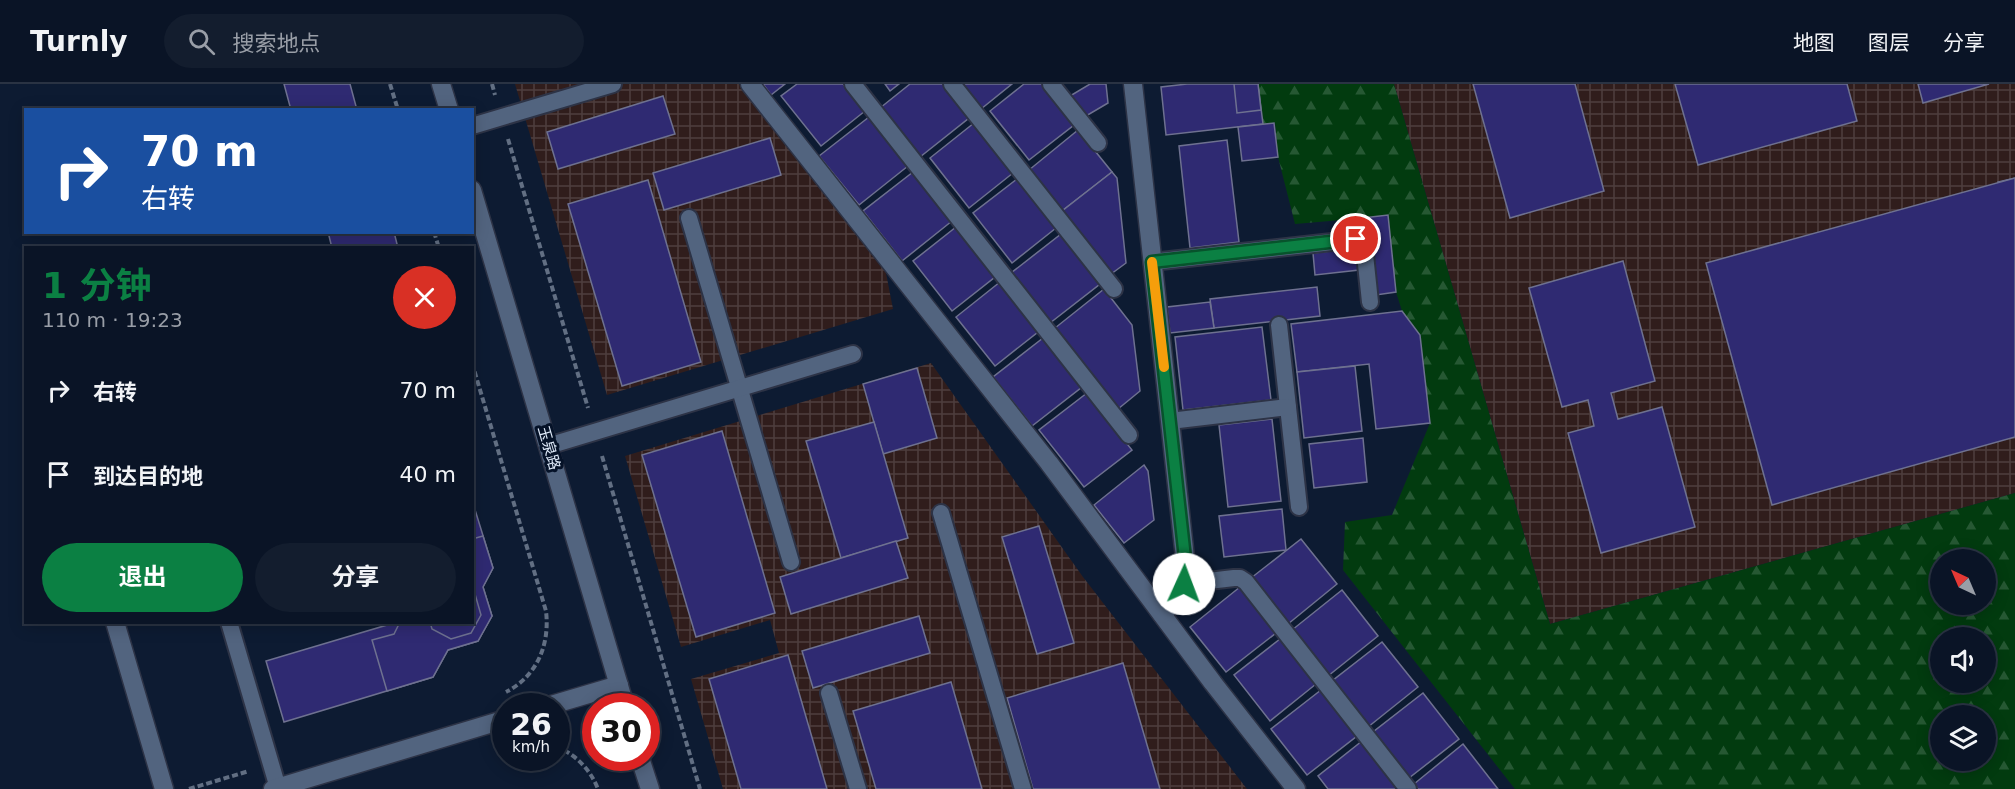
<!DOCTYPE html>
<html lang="zh">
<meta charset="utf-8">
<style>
:root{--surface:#0a1426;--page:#131d2e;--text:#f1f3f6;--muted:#999ea7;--line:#2a3343;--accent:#0b8043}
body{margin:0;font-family:"DejaVu Sans","Noto Sans SC",sans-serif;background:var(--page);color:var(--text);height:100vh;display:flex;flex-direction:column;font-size:22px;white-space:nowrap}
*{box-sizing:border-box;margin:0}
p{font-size:20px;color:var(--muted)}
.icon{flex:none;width:33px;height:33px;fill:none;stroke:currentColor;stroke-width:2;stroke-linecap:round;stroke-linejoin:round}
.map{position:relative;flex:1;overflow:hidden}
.details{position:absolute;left:24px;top:162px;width:450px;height:378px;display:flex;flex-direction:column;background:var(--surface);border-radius:0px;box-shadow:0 3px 15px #0003,0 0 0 2px var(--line)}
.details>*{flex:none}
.hud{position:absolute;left:24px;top:24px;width:450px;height:126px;border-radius:0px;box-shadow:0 3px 15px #0003,0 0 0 2px var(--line);background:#1a4fa0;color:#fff;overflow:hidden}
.needle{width:39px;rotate:316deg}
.controls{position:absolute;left:1930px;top:465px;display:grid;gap:12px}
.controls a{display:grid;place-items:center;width:66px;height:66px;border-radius:50%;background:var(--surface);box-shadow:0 3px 15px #0003,0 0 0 2px var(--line);font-size:30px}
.speed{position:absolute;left:492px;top:609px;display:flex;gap:12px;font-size:30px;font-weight:700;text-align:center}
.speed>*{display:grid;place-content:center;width:78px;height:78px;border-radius:50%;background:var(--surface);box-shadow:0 3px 15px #0003,0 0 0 2px var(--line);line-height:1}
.speed small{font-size:15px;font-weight:400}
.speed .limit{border:9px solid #d22;background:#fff;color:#111}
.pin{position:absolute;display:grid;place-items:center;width:51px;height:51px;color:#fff;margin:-26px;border:3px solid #fff;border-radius:50%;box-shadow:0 2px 6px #0007}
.me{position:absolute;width:66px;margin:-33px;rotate:2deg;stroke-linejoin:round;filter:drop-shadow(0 0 4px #0008)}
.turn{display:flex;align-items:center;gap:21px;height:126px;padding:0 18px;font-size:27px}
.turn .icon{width:78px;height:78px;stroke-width:2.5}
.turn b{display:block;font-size:42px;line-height:51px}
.round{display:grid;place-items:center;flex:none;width:63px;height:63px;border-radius:32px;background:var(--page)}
.overview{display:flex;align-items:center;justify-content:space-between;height:102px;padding:0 18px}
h1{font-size:36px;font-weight:700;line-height:45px;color:var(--accent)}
.cta{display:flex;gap:12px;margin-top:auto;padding:12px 18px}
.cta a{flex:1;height:69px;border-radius:36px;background:var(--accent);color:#fff;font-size:24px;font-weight:700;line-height:69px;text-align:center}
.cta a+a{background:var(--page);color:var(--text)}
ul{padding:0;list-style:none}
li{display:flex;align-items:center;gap:18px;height:84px;padding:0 18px}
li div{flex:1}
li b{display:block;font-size:22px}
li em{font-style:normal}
header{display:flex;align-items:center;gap:36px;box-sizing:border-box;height:84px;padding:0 30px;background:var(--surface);border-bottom:2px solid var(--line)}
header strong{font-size:28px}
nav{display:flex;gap:33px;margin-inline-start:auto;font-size:21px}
.search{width:420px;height:54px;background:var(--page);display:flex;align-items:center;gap:15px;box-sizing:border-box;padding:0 21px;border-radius:33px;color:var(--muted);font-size:22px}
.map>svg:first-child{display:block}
</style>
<header>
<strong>Turnly</strong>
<div class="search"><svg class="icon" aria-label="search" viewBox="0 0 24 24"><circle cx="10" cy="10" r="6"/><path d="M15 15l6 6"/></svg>搜索地点</div>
<nav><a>地图</a><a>图层</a><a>分享</a></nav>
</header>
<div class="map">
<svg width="2015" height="705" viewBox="0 0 2015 705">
<defs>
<pattern id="industrial-grid" width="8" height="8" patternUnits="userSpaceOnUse" patternTransform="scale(1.5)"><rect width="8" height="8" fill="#301d1c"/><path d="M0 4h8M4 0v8" fill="none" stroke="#4e3e3e"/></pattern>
<pattern id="forest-firs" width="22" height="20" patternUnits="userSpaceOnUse" patternTransform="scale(1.5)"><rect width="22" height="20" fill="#023b0f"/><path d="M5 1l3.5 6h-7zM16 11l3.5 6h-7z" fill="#265833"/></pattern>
</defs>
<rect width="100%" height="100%" fill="#0d1b32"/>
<g fill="url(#industrial-grid)">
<polygon points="515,0 739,0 886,189 893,225 607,311"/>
<polygon points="1394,0 2015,0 2015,409 1550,540"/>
<polygon points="931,279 1083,493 1247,705 723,705 691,595 779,569 770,536 681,563 625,372"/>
</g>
<path fill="url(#forest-firs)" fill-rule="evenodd" d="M1258 0H1394L1550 540 2015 409V705H1515L1343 486 1345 438 1392 431 1430 339 1420 251 1402 227 1396 208 1388 132 1295 140 1278 73 1275 39 1263 40ZM1941 476H1986V520H1941ZM1941 554H1986V598H1941ZM1941 632H1986V676H1941Z"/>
<g fill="#2f2a72" stroke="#6e7190" stroke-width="1.5">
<polygon points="284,0 350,0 357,26 291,26"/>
<polygon points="763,0 785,0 771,11"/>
<polygon points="797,0 843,0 865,27 821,62 781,12"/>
<polygon points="885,0 899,0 890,7"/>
<polygon points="910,0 943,0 969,34 920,73 880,24"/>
<polygon points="961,0 1012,0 981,25"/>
<polygon points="1024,0 1042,0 1074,41 1029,76 990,27"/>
<polygon points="1090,0 1106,0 1108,19 1086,32 1070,12"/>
<polygon points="1187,0 1258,0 1263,40 1166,51 1161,3"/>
<polygon points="1234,0 1258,0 1261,26 1237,29"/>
<polygon points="1473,0 1575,0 1604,107 1510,134"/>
<polygon points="1675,0 1847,0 1857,37 1698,81"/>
<polygon points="1918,0 1989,0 1923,19"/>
<polygon points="663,12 675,50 558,85 547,48"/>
<polygon points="869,33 908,82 859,121 819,72"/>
<polygon points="974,39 1013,89 969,124 930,74"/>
<polygon points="1274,39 1278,73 1242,77 1238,43"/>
<polygon points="1078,46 1112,88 1062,127 1029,86"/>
<polygon points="770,54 781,91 664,126 653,89"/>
<polygon points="1227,56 1239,158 1190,164 1179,62"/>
<polygon points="913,88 952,137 902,177 863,127"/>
<polygon points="1112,88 1117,94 1126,179 1111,190 1062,127"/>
<polygon points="2015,94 2015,161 1998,98"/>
<polygon points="2015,94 2015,353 1772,421 1706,179"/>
<polygon points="1017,95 1056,144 1012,179 973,129"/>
<polygon points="648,96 701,278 622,302 568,120"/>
<polygon points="1388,131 1396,208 1376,211 1370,153 1356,155 1354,135"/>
<polygon points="956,143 995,193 952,227 913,177"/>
<polygon points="328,148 394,148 398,164 332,164"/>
<polygon points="1061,150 1100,200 1050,239 1011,189"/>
<polygon points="1357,164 1359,186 1315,191 1313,169"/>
<polygon points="1623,177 1655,297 1611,309 1618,335 1662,323 1695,443 1601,469 1568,349 1594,342 1588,316 1562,323 1529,204"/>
<polygon points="1000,198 1038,248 995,282 956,233"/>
<polygon points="1317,203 1320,232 1214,244 1210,215"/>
<polygon points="1104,205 1132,241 1140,307 1118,325 1055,244"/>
<polygon points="1210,218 1214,244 1170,249 1167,223"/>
<polygon points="1402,227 1420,251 1430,339 1376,345 1369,280 1297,288 1291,240"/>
<polygon points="1262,243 1271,316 1183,326 1175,253"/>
<polygon points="1043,254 1082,303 1032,342 993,293"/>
<polygon points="1355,282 1362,347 1304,354 1297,288"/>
<polygon points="917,284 937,354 883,370 863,300"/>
<polygon points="1087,309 1132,366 1084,403 1039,346"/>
<polygon points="1272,335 1281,417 1228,423 1219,341"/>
<polygon points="874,338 908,454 841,474 806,357"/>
<polygon points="722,347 775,529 696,553 642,371"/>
<polygon points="1363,354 1367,398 1314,404 1309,360"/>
<polygon points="1144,381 1148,387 1154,436 1124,459 1094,421"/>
<polygon points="472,416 493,484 483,503 492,532 478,557 448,566 433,593 284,638 266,577 387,541 389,538 472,538"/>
<polygon points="1282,425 1286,466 1224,473 1219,432"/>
<polygon points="1039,442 1074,559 1037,570 1002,453"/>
<polygon points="483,452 493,484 483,503 492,532 478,557 448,566 433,593 387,607 372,556 394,550 400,538 472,538 472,486 475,482 472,475 472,455"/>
<polygon points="1301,455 1337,500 1288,540 1251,494"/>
<polygon points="896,457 908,494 791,530 780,493"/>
<polygon points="1240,503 1276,549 1226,588 1190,543"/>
<polygon points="1342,506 1378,552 1328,592 1292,546"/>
<polygon points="472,509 475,510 481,531 471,549 451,555 432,545 430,538 472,538"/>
<polygon points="919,532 930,569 813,604 802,567"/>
<polygon points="1280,555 1316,600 1270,637 1234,591"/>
<polygon points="1382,558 1418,603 1368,643 1332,597"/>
<polygon points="788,571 827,705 741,705 709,595"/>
<polygon points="1123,579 1160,705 1033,705 1007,614"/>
<polygon points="951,598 982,705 876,705 853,627"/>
<polygon points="1321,606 1357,652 1307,691 1271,645"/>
<polygon points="1423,609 1459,655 1409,694 1373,648"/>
<polygon points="1362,657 1397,703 1395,705 1328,705 1318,692"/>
<polygon points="1463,660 1498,705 1418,705 1414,700"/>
</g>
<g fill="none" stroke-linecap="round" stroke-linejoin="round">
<g stroke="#2d3346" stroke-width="20">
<g id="service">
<polyline points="853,0 1129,351"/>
<polyline points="952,0 1114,205"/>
<polyline points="1051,0 1098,59"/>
<polyline points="472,42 613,0"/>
<polyline points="689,134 791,478"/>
<polyline points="1152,178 1359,155 1364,161 1370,218"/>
<polyline points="1279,241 1299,423"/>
<polyline points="1170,337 1288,323"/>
<polyline points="548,362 853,270"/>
<polyline points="941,429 1023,705"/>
<polyline points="1183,500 1234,494 1240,494 1246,498 1408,705"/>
<polyline points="229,538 278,704"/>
<polyline points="829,609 858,705"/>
</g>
</g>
<g stroke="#2d3346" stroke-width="21">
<polyline id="pedestrian" points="115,538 164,705"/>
</g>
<g stroke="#2d3346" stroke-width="21">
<g id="minor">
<polyline points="750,0 1049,379 1213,599 1296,705"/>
<path d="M1133 0 1186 483C1184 504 1177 517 1162 530"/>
<polyline points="548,622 619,601"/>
<polyline points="273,705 506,635"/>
</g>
</g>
<g stroke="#2d3346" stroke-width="21">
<g id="tertiary">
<polyline points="441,0 449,26"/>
<polyline points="472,106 625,622"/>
<polyline points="640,674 650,705"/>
</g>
</g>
<g stroke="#626f83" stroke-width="4" stroke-dasharray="6 3" stroke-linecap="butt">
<polyline points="390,0 398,26"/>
<polyline points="492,0 495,11"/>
<polyline points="508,55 588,324"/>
<polyline points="434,148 439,164"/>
<path d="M472 279 546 527C550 561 537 592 506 608"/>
<polyline points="602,372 700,705"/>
<path d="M556 662C576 671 590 685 598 705"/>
<polyline points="189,705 249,687"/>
</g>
<use href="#service" stroke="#52647f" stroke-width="16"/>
<use href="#pedestrian" stroke="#52647f" stroke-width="18"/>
<use href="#minor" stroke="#52647f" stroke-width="18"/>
<use href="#tertiary" stroke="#52647f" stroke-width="18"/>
</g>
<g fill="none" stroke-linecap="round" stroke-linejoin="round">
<g stroke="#07532c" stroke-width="15">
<polyline id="route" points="1184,500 1186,483 1152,178 1356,155"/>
</g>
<use href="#route" stroke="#0b8043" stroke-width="10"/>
<polyline stroke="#f59e0b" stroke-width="10" points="1152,178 1164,283"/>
</g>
<g text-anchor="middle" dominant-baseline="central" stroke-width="6" stroke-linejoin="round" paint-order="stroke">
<g font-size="15" fill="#dfeaf9" stroke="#051228">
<text transform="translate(549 364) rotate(74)">玉泉路</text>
</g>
</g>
</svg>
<div class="controls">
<a><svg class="needle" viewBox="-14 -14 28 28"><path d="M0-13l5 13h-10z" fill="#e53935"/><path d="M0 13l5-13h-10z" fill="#999ea7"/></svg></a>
<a><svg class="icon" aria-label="sound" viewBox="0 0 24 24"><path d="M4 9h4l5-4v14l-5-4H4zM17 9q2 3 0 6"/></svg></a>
<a><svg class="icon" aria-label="layers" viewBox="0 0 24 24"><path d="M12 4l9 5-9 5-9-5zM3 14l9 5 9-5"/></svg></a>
</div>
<div class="speed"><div>26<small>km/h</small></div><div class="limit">30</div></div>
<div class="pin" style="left:1356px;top:155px;background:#d93025"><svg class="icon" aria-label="arrive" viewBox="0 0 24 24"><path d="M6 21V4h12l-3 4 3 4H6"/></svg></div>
<svg class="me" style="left:1184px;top:500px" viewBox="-20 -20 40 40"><circle r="19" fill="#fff"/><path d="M0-13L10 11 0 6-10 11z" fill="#0b8043"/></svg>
<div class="hud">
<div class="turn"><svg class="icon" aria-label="right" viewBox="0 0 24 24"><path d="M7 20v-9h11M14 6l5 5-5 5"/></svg><div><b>70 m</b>右转</div></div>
</div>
<section class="details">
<div class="overview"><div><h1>1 分钟</h1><p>110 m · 19:23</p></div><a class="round" style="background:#d93025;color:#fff"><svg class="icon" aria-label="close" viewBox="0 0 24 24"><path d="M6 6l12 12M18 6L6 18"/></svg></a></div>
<ul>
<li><svg class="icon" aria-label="right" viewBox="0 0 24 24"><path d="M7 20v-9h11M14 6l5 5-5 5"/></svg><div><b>右转</b></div><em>70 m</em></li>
<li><svg class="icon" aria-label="arrive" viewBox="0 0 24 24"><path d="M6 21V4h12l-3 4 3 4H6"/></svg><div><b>到达目的地</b></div><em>40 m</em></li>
</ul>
<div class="cta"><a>退出</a><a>分享</a></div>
</section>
</div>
